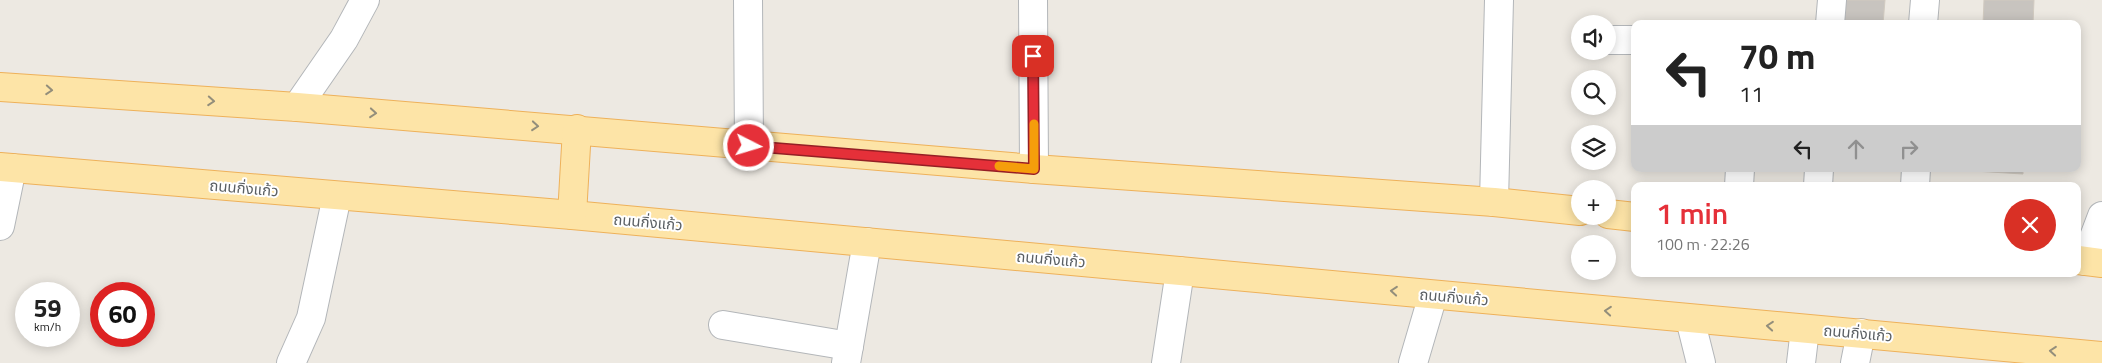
<!DOCTYPE html>
<meta charset="utf-8">
<style>
:root{--surface:#fff;--page:#f2f2f2;--text:#222;--muted:#767676;--accent:#e53039}
body{margin:0;font-family:"Titillium Web","Noto Sans Thai",sans-serif;background:var(--page);color:var(--text);height:100vh;display:flex;flex-direction:column;font-size:19px;white-space:nowrap}
*{box-sizing:border-box;margin:0}
p{font-size:16px;color:var(--muted)}
.icon{flex:none;width:28px;height:28px;fill:none;stroke:currentColor;stroke-width:2;stroke-linecap:round;stroke-linejoin:round}
.map{position:relative;flex:1;overflow:hidden}
.sheet{position:absolute;left:1631px;top:182px;width:450px;height:95px;display:flex;flex-direction:column;background:var(--surface);border-radius:10px;box-shadow:0 2px 12px #0003}
.sheet>*{flex:none}
.guide{position:absolute;left:1631px;top:20px;width:450px;height:152px;border-radius:10px;box-shadow:0 2px 12px #0003;background:#fff;color:var(--text);overflow:hidden}
.tools{position:absolute;left:1571px;top:15px;display:grid;gap:10px}
.tools a{display:grid;place-items:center;width:45px;height:45px;border-radius:50%;background:var(--surface);box-shadow:0 2px 12px #0003;font-size:25px}
.speed{position:absolute;left:15px;top:282px;display:flex;gap:10px;font-size:25px;font-weight:700;text-align:center}
.speed>*{display:grid;place-content:center;width:65px;height:65px;border-radius:50%;background:var(--surface);box-shadow:0 2px 12px #0003;line-height:1}
.speed small{font-size:12px;font-weight:400}
.speed .limit{border:8px solid #d22;background:#fff;color:#111}
.pin{position:absolute;display:grid;place-items:center;width:42px;height:42px;color:#fff;margin:-21px;border-radius:10px;box-shadow:0 2px 8px #0006}
.me{position:absolute;width:55px;margin:-28px;rotate:95deg;stroke-linejoin:round;filter:drop-shadow(0 0 4px #0008)}
.turn{display:flex;align-items:center;gap:18px;height:105px;padding:0 25px;font-size:22px}
.turn .icon{width:65px;height:65px;stroke-width:2.5}
.turn b{display:block;font-size:35px;line-height:42px}
.lanes{display:flex;align-items:center;height:48px;padding:0 25px;background:#0003;justify-content:center;gap:25px;direction:ltr}
.lanes .off{opacity:.35}
.round{display:grid;place-items:center;flex:none;width:52px;height:52px;border-radius:26px;background:var(--page)}
.headline{display:flex;align-items:center;justify-content:space-between;height:85px;padding:0 25px}
h1{font-size:30px;font-weight:600;line-height:38px;color:var(--accent)}
.map>svg:first-child{display:block}
</style>
<div class="map">
<svg width="2102" height="363" viewBox="0 0 2102 363">
<rect width="100%" height="100%" fill="#ede9e2"/>
<g fill="#c8c4bf" stroke="#d1cac0">
<polygon points="1841,0 1885,0 1883,24 1839,24"/>
<polygon points="1984,0 2034,0 2033,24 1983,24"/>
<polygon points="1974,169 2023,169 2023,174 1974,171"/>
</g>
<g fill="none" stroke-linecap="round" stroke-linejoin="round">
<g stroke="#b3b6b9" stroke-width="30">
<g id="minor">
<polyline points="748,0 749,146"/>
<polyline points="1033,0 1034,169"/>
<polyline points="1830,24 1832,0"/>
<polyline points="1923,24 1925,0"/>
<polyline points="1608,40 1635,40"/>
<polyline points="297,107 344,39 365,0"/>
<polyline points="1739,186 1740,169"/>
<polyline points="1818,186 1819,169"/>
<polyline points="1915,186 1916,169"/>
<polyline points="1494,202 1499,0"/>
<polyline points="0,226 12,168"/>
<polyline points="2085,261 2102,216"/>
<polyline points="1690,319 1701,363"/>
<polyline points="723,325 849,346"/>
<polyline points="291,363 311,318 337,196"/>
<polyline points="846,363 867,242"/>
<polyline points="1166,363 1180,271"/>
<polyline points="1413,363 1433,295"/>
<polyline points="1801,363 1805,329"/>
<polyline points="1855,363 1861,333"/>
</g>
</g>
<g stroke="#eeb15a" stroke-width="30">
<g id="major">
<polyline points="0,87 297,107 1034,169 1494,202 1580,211"/>
<polyline points="0,167 572,215 2102,356"/>
<polyline points="1608,214 1635,217"/>
<polyline points="572,215 577,129"/>
<polyline points="2078,260 2102,263"/>
</g>
</g>
<use href="#minor" stroke="#fff" stroke-width="28"/>
<use href="#major" stroke="#fde4a7" stroke-width="28"/>
</g>
<defs><path id="oneway-chevron" d="M-2-3.5L2.5 0L-2 3.5" fill="none" stroke-width="1.6" stroke-linecap="round" stroke-linejoin="round" transform="scale(1.25)"/></defs>
<g stroke="#938e7b">
<use href="#oneway-chevron" transform="translate(49 90) rotate(4)"/>
<use href="#oneway-chevron" transform="translate(211 101) rotate(4)"/>
<use href="#oneway-chevron" transform="translate(373 113) rotate(5)"/>
<use href="#oneway-chevron" transform="translate(535 126) rotate(5)"/>
<use href="#oneway-chevron" transform="translate(1394 291) rotate(-175)"/>
<use href="#oneway-chevron" transform="translate(1608 311) rotate(-175)"/>
<use href="#oneway-chevron" transform="translate(1770 326) rotate(-175)"/>
<use href="#oneway-chevron" transform="translate(2053 351) rotate(-175)"/>
</g>
<g fill="none" stroke-linecap="round" stroke-linejoin="round">
<g stroke="#951f25" stroke-width="12">
<polyline id="route" points="749,146 1034,169 1033,56"/>
</g>
<use href="#route" stroke="#e53039" stroke-width="9"/>
<polyline stroke="#f59e0b" stroke-width="9" points="999,166 1034,169 1034,124"/>
</g>
<g text-anchor="middle" dominant-baseline="central" stroke-width="4" stroke-linejoin="round" paint-order="stroke">
<g font-size="15" fill="#5a5f63" stroke="#fff">
<text transform="translate(244 188) rotate(5)">ถนนกิ่งแก้ว</text>
<text transform="translate(648 222) rotate(5)">ถนนกิ่งแก้ว</text>
<text transform="translate(1051 259) rotate(5)">ถนนกิ่งแก้ว</text>
<text transform="translate(1454 297) rotate(5)">ถนนกิ่งแก้ว</text>
<text transform="translate(1858 333) rotate(5)">ถนนกิ่งแก้ว</text>
</g>
</g>
</svg>
<div class="tools">
<a><svg class="icon" aria-label="sound" viewBox="0 0 24 24"><path d="M4 9h4l5-4v14l-5-4H4zM17 9q2 3 0 6"/></svg></a>
<a><svg class="icon" aria-label="search" viewBox="0 0 24 24"><circle cx="10" cy="10" r="6"/><path d="M15 15l6 6"/></svg></a>
<a><svg class="icon" aria-label="layers" viewBox="0 0 24 24"><path d="M12 4l9 5-9 5-9-5zM3 14l9 5 9-5"/></svg></a>
<a>+</a>
<a>−</a>
</div>
<div class="speed"><div>59<small>km/h</small></div><div class="limit">60</div></div>
<div class="pin" style="left:1033px;top:56px;background:#d93025"><svg class="icon" aria-label="arrive" viewBox="0 0 24 24"><path d="M6 21V4h12l-3 4 3 4H6"/></svg></div>
<svg class="me" style="left:749px;top:146px" viewBox="-20 -20 40 40"><circle r="17" fill="#e53039" stroke="#fff" stroke-width="3"/><path d="M0-11L8 9 0 5-8 9z" fill="#fff"/></svg>
<div class="guide">
<div class="turn"><svg class="icon" aria-label="left" viewBox="0 0 24 24"><path d="M17 20v-9H6M10 6l-5 5 5 5"/></svg><div><b>70 m</b>11</div></div>
<div class="lanes"><svg class="icon" aria-label="left" viewBox="0 0 24 24"><path d="M17 20v-9H6M10 6l-5 5 5 5"/></svg><svg class="icon off" aria-label="ahead" viewBox="0 0 24 24"><path d="M12 20V5M6 11l6-6 6 6"/></svg><svg class="icon off" aria-label="right" viewBox="0 0 24 24"><path d="M7 20v-9h11M14 6l5 5-5 5"/></svg></div>
</div>
<section class="sheet">
<div class="headline"><div><h1>1 min</h1><p>100 m · 22:26</p></div><a class="round" style="background:#d93025;color:#fff"><svg class="icon" aria-label="close" viewBox="0 0 24 24"><path d="M6 6l12 12M18 6L6 18"/></svg></a></div>
</section>
</div>
